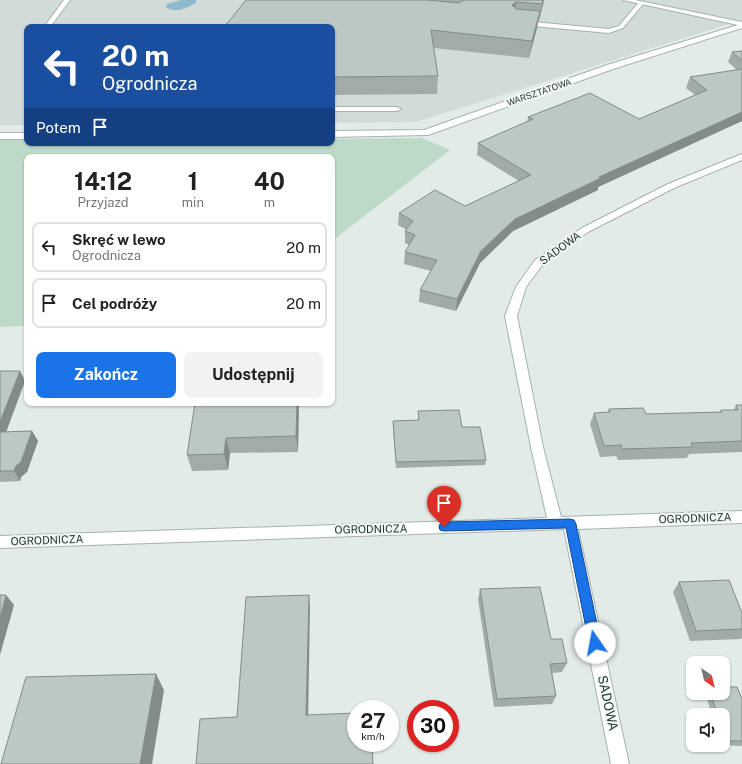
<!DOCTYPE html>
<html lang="pl">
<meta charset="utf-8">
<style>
:root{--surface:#fff;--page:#f2f2f2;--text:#222;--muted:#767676;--line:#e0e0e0;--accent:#1a73e8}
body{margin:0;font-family:"Public Sans",sans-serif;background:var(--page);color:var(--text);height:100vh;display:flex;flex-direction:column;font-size:15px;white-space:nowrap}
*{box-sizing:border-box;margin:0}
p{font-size:13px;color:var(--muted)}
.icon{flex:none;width:22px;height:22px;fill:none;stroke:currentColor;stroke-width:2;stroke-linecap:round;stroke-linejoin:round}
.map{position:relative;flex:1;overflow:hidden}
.panel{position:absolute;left:24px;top:154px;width:311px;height:252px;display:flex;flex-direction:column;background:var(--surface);border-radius:8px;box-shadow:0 1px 3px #0004}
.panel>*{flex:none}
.guide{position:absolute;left:24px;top:24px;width:311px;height:122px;border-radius:8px;box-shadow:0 1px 3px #0004;background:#1a4fa0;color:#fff;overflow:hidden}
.needle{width:26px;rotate:145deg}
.tools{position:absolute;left:686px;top:656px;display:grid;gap:8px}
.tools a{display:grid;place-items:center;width:44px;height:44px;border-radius:8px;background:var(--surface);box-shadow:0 1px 3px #0004;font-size:20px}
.speed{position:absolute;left:347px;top:700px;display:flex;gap:8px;font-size:20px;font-weight:700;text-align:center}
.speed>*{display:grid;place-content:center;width:52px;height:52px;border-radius:50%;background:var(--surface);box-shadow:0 1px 3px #0004;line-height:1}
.speed small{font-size:10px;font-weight:400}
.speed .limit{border:6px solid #d22;background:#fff;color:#111}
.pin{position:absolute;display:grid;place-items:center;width:34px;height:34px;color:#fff;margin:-41px -17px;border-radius:50% 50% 50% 0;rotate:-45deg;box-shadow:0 0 4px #0007}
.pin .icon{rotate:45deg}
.me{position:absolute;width:44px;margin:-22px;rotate:348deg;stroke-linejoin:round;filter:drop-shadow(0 0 3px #0008)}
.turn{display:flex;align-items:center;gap:14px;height:84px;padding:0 12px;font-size:18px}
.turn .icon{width:52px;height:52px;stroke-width:2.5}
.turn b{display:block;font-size:28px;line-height:34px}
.then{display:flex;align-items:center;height:38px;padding:0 12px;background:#0003;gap:8px;font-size:15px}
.eta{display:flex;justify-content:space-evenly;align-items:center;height:68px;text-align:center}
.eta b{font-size:24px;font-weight:700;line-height:28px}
.action{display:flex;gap:8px;margin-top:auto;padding:8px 12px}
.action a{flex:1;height:46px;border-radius:8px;background:var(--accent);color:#fff;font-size:16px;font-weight:700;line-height:46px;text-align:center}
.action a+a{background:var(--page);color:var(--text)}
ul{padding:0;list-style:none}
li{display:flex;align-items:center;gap:12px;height:50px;margin:0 8px 6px;padding:0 4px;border:2px solid var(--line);border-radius:8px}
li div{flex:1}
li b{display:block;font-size:15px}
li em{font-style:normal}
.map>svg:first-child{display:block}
</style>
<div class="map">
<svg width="742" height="764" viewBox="0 0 742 764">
<rect width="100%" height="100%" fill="#e2ebe8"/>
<polygon fill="#d1dbd7" points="0,0 742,0 742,20 416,122 332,123 332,27 27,27 27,125 0,125"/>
<polygon fill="#bddac9" points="422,138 450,150 332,241 332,157 27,157 27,326 0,327 0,140 27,140 27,143 332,143 332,139"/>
<path fill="#90bacb" d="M181 0H196V3C186 8 176 14 166 7L167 4Z"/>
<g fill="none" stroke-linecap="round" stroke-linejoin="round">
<g stroke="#a5b2af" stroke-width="2">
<g id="lane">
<polygon points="639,2 644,3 623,28 609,33 522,25 519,23 522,21 609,29 619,26"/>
<polygon points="332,107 397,107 401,109 397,111 332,111"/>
</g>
</g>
<g stroke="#a5b2af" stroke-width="2">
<g id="street">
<polygon points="64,0 70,0 50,27 44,27"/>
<polygon points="623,0 635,0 742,22 742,28 613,69 428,135 332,137 332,131 424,130 607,65 738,25"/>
<rect x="0" y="133" width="27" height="6"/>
<polygon points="742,154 742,160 674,188 588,232 543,264 526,287 517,316 543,447 561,517 742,511 742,523 578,529 629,764 611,764 564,529 0,548 0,536 547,518 531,447 505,316 516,287 535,260 582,228 668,184"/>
</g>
</g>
<use href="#lane" fill="#fff" fill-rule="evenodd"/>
<use href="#street" fill="#fff" fill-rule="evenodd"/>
</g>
<g fill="#a1aca9">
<polygon points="246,0 544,0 539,21 538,21 537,28 529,58 434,48 438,76 437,94 332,95 332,27"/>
<polygon points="742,51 742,121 598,187 598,190 513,231 480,263 456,311 419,302 420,290 431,271 404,264 405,252 409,245 405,243 405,231 407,230 398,225 399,213 465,206 519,181 477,155 478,143 527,122 528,117 639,119 695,95 686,88 690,77 737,70 728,62 732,52"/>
<polygon points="0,371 20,371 25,381 6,432 32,431 38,441 27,472 21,477 20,481 0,482"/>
<polygon points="299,403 298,452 230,453 228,470 192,471 187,455"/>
<polygon points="736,405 742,405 742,452 689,454 687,458 618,460 616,456 600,457 590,424 594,413 607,413 609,409 646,414 720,412 721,410 734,410"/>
<polygon points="418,411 462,427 486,460 485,465 396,468 393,426 393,421 418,420"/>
<polygon points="679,582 742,613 742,637 741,639 690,641 673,592"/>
<polygon points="480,589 551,639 567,663 562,672 552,673 556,696 552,704 494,707 478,599"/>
<polygon points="705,693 723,693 742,699 742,746 723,745 723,715 712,715"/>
</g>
<g fill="#838c89">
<polygon points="543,0 544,0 539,21 542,4"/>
<polygon points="516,2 514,19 512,5"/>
<polygon points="540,11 537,28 529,58 532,41"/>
<polygon points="742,112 742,121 598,187 598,190 513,231 480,263 456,311 457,299 481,251 515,219 599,177"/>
<polygon points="20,371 25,381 2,443 0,439 0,422"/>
<polygon points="297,403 299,403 298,452 296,436"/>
<polygon points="32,431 38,441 27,472 21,477 20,481 14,471 16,466"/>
<polygon points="226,438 230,453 228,470 224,454"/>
<polygon points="6,595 14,605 0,655 0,618"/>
<polygon points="309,595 310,607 308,725 306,715"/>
<polygon points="156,674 164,690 152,764 140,764"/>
</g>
<g fill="#bbc8c4" stroke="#838c89">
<polygon points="246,0 427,0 459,3 464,0 543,0 542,4 516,2 512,5 516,9 540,11 532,41 431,30 438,76 332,77 332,27 225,27 225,26"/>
<polygon points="742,51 742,60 732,52"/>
<polygon points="742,69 742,112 599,177 601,178 515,219 481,251 457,299 420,290 437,260 405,252 415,235 405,231 413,221 399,213 435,190 465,206 531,175 478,143 533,119 528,117 590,93 639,119 707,90 690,77"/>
<polygon points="0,371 20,371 0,422"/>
<polygon points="195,403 297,403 296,436 226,438 224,454 187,455"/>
<polygon points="736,405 742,405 742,441 691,443 693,447 622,449 621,445 604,446 594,413 610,412 609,409 643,408 646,414 722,412 721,410 738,410"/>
<polygon points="459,410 462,427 480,427 486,460 396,462 393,421 419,420 418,411"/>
<polygon points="32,431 21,462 16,466 14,471 0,471 0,432"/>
<polygon points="729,580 742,613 742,629 696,631 679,582"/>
<polygon points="540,587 551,639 562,639 567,663 550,664 556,696 497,699 480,589"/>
<polygon points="0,595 6,595 0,618"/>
<polygon points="309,595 306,715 356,713 356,743 372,743 373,764 196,764 200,719 237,717 246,597"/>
<polygon points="156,674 140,764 1,764 26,677"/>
<polygon points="723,687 737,687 742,699 742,741 727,741 723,729 723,715 718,715 710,693 723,693"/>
</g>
<polygon fill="#1a73e8" stroke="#114b97" points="570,519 574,520 576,524 601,643 599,647 595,649 591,647 589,643 566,528 444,531 440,530 439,527 440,524 444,522"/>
<g text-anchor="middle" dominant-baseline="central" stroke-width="4" stroke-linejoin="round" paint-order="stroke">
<g font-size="9" fill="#243a37" stroke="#f3f8f6">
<text transform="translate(539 92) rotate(-19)">WARSZTATOWA</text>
</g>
<g font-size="11" fill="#243a37" stroke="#f3f8f6">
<text transform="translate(560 248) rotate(-36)">SADOWA</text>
<text transform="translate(695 518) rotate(-2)">OGRODNICZA</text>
<text transform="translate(371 529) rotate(-1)">OGRODNICZA</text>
<text transform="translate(47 540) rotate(-2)">OGRODNICZA</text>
</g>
<g font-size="13" fill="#243a37" stroke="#f3f8f6">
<text transform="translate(608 703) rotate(78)">SADOWA</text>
</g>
</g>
</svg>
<div class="tools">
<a><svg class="needle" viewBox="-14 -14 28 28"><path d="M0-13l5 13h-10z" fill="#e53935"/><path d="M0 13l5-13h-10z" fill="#767676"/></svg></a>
<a><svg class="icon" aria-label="sound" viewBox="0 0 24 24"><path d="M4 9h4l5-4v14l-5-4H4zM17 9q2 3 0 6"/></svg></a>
</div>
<div class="speed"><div>27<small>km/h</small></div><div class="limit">30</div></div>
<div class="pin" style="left:444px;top:527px;background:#d93025"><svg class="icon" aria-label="arrive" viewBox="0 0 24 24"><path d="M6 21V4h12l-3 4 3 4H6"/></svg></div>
<svg class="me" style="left:595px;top:643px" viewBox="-20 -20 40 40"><circle r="19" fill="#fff"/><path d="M0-13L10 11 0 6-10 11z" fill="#1a73e8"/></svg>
<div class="guide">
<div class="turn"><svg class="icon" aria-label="left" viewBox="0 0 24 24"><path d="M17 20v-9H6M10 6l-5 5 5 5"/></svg><div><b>20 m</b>Ogrodnicza</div></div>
<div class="then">Potem<svg class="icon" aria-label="arrive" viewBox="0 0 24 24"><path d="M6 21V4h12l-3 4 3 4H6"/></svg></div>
</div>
<section class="panel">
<div class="eta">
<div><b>14:12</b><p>Przyjazd</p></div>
<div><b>1</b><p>min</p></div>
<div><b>40</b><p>m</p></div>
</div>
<ul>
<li><svg class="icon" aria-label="left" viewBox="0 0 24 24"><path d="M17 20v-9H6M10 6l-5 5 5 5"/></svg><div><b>Skręć w lewo</b><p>Ogrodnicza</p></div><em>20 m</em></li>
<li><svg class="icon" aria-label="arrive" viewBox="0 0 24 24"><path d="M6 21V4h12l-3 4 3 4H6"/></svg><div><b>Cel podróży</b></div><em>20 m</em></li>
</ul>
<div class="action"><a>Zakończ</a><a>Udostępnij</a></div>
</section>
</div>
